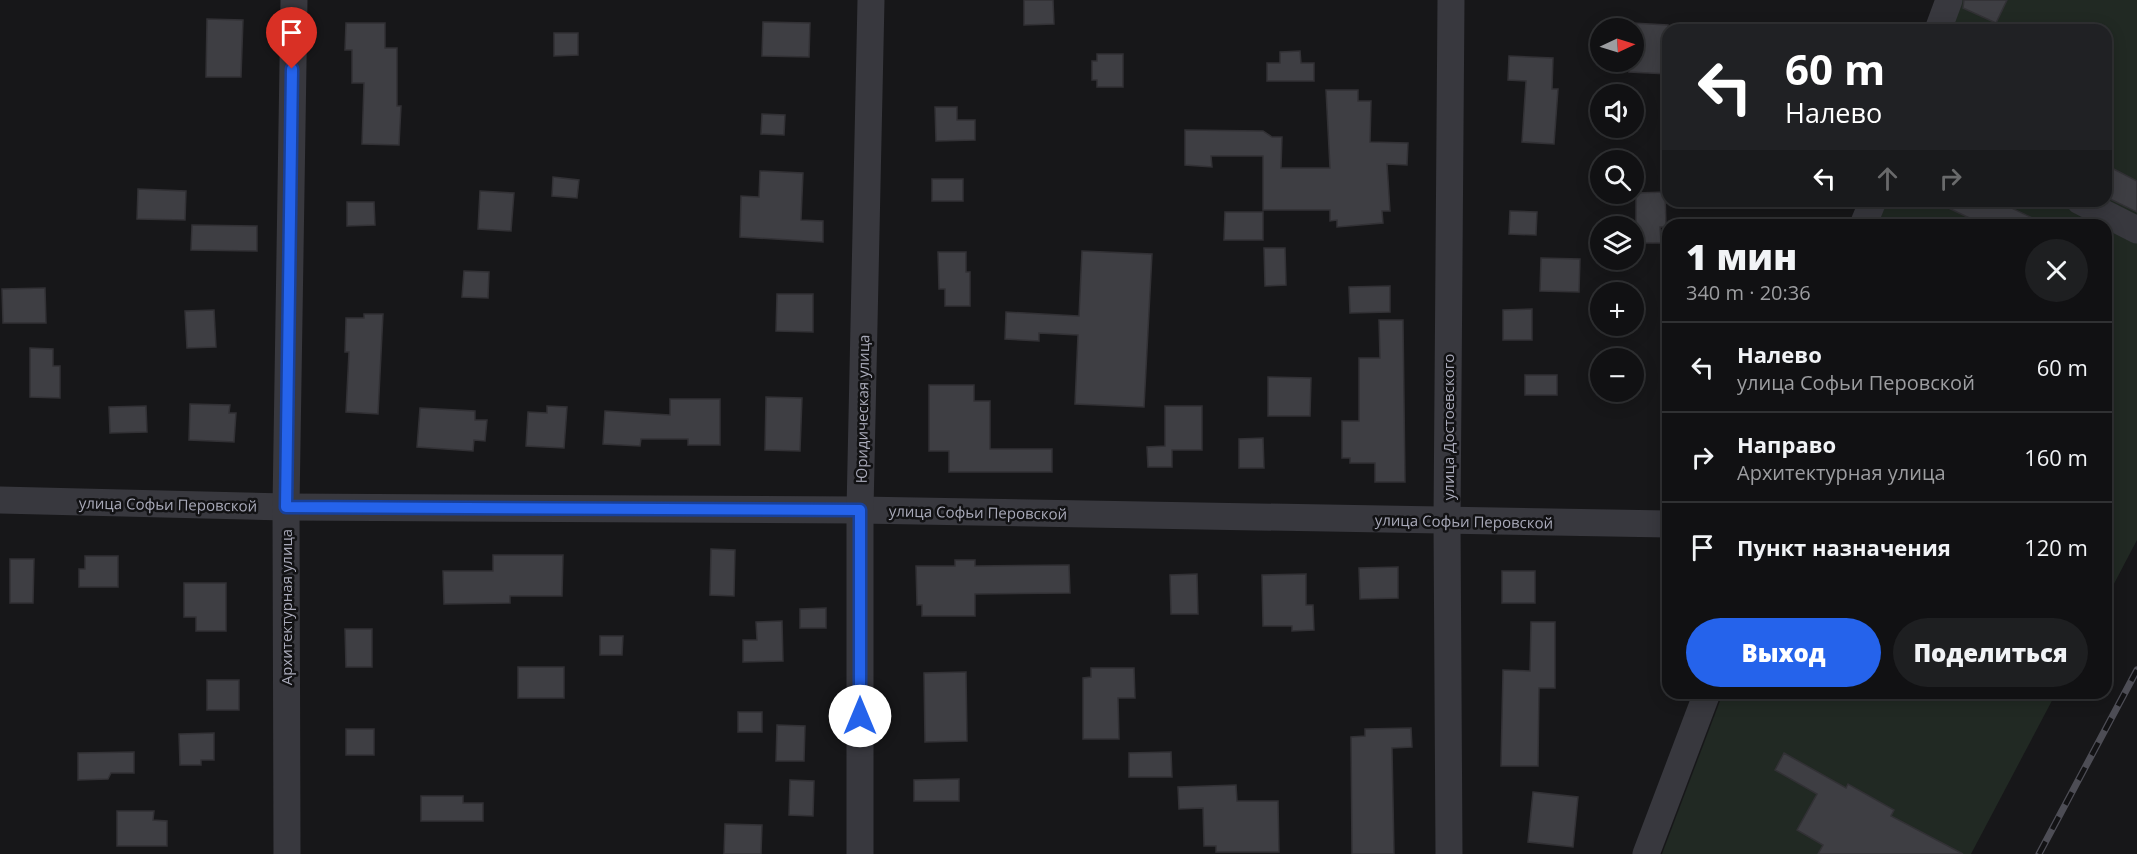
<!DOCTYPE html>
<html lang="ru">
<meta charset="utf-8">
<style>
:root{--surface:#111113;--page:#1e1f21;--text:#f1f3f6;--muted:#9c9da0;--line:#303133;--accent:#2563eb}
body{margin:0;font-family:"Open Sans",sans-serif;background:var(--page);color:var(--text);height:100vh;display:flex;flex-direction:column;font-size:22px;white-space:nowrap}
*{box-sizing:border-box;margin:0}
p{font-size:20px;color:var(--muted)}
.icon{flex:none;width:33px;height:33px;fill:none;stroke:currentColor;stroke-width:2;stroke-linecap:round;stroke-linejoin:round}
.map{position:relative;flex:1;overflow:hidden}
.side{position:absolute;left:1662px;top:219px;width:450px;height:480px;display:flex;flex-direction:column;background:var(--surface);border-radius:18px;box-shadow:0 3px 15px #0003,0 0 0 2px var(--line)}
.side>*{flex:none}
.banner{position:absolute;left:1662px;top:24px;width:450px;height:183px;border-radius:18px;box-shadow:0 3px 15px #0003,0 0 0 2px var(--line);background:#202124;color:#fff;overflow:hidden}
.needle{width:39px;rotate:86deg}
.fabs{position:absolute;left:1590px;top:18px;display:grid;gap:12px}
.fabs a{display:grid;place-items:center;width:54px;height:54px;border-radius:50%;background:var(--surface);box-shadow:0 3px 15px #0003,0 0 0 2px var(--line);font-size:30px}
.pin{position:absolute;display:grid;place-items:center;width:51px;height:51px;color:#fff;margin:-62px -26px;border-radius:50% 50% 50% 0;rotate:-45deg;box-shadow:0 0 6px #0007}
.pin .icon{rotate:45deg}
.me{position:absolute;width:66px;margin:-33px;rotate:0deg;stroke-linejoin:round;filter:drop-shadow(0 0 4px #0008)}
.turn{display:flex;align-items:center;gap:21px;height:126px;padding:0 24px;font-size:27px}
.turn .icon{width:78px;height:78px;stroke-width:2.5}
.turn b{display:block;font-size:42px;line-height:51px}
.lanes{display:flex;align-items:center;height:57px;padding:0 24px;background:#0003;justify-content:center;gap:30px;direction:ltr}
.lanes .off{opacity:.35}
.round{display:grid;place-items:center;flex:none;width:63px;height:63px;border-radius:32px;background:var(--page)}
.summary{display:flex;align-items:center;justify-content:space-between;height:102px;padding:0 24px}
h1{font-size:36px;font-weight:800;line-height:45px}
.primary-button{display:flex;gap:12px;margin-top:auto;padding:12px 24px}
.primary-button a{flex:1;height:69px;border-radius:36px;background:var(--accent);color:#fff;font-size:24px;font-weight:800;line-height:69px;text-align:center}
.primary-button a+a{background:var(--page);color:var(--text)}
ul{padding:0;list-style:none}
li{display:flex;align-items:center;gap:18px;height:90px;padding:0 24px;border-top:2px solid var(--line)}
li div{flex:1}
li b{display:block;font-size:22px}
li em{font-style:normal}
.map>svg:first-child{display:block}
</style>
<div class="map">
<svg width="2137" height="854" viewBox="0 0 2137 854">
<rect width="100%" height="100%" fill="#171719"/>
<g fill="#212923">
<polygon points="1961,0 2137,0 2137,540 2106,599 2106,225 1877,225 1887,201 2106,201 2106,30 1949,30"/>
<polygon points="1723,693 2056,693 1971,854 1662,854"/>
</g>
<g fill="#3e3e43" stroke="#323135" stroke-width="1.5">
<polygon points="1024,0 1053,0 1054,24 1024,25"/>
<polygon points="1964,0 2007,0 1996,23 1963,8"/>
<polygon points="207,19 243,20 241,77 206,77"/>
<polygon points="763,22 810,23 809,57 762,56"/>
<polygon points="346,23 385,23 385,48 397,48 397,106 401,106 399,145 362,144 364,83 352,83 352,50 345,50"/>
<polygon points="1632,23 1668,25 1668,74 1629,72 1630,62 1634,62"/>
<polygon points="554,33 578,33 578,55 554,56"/>
<polygon points="1300,51 1301,63 1314,63 1314,81 1267,81 1267,63 1280,63 1280,52"/>
<polygon points="1097,54 1123,54 1123,87 1097,87 1097,80 1092,80 1092,61 1097,61"/>
<polygon points="1509,56 1553,58 1552,89 1558,89 1554,144 1522,142 1526,81 1508,80"/>
<polygon points="1326,90 1358,90 1358,101 1371,101 1370,142 1408,143 1407,165 1387,164 1390,211 1382,211 1383,223 1337,227 1337,220 1330,221 1330,210 1263,210 1263,156 1211,156 1212,167 1185,165 1185,130 1263,131 1272,137 1282,137 1281,168 1330,168"/>
<polygon points="935,107 957,107 957,120 975,120 975,140 936,141"/>
<polygon points="762,114 785,115 784,135 761,134"/>
<polygon points="2106,165 2137,181 2137,212 2106,197"/>
<polygon points="760,171 803,173 801,220 823,221 823,242 740,237 741,196 759,197"/>
<polygon points="553,177 579,180 577,198 552,196"/>
<rect x="932" y="179" width="31" height="22"/>
<polygon points="138,189 186,191 185,220 137,219"/>
<polygon points="480,191 514,193 511,231 478,229"/>
<polygon points="1665,192 1666,227 1660,227 1661,243 1634,243 1634,223 1636,223 1636,193"/>
<polygon points="1934,201 1997,201 2047,225 1984,225"/>
<polygon points="347,202 374,202 375,225 347,226"/>
<polygon points="1510,211 1537,212 1536,235 1509,234"/>
<polygon points="1225,212 1263,212 1263,240 1224,240"/>
<polygon points="192,225 257,226 257,251 191,250"/>
<polygon points="1264,248 1285,248 1286,285 1265,286"/>
<polygon points="1082,251 1152,254 1144,407 1075,404 1078,335 1039,333 1039,341 1005,339 1006,312 1079,316"/>
<polygon points="938,252 966,252 966,272 970,272 970,306 945,306 945,289 939,289"/>
<polygon points="1541,258 1580,259 1579,292 1540,291"/>
<polygon points="464,271 489,272 488,298 462,297"/>
<polygon points="1390,286 1390,312 1350,313 1349,287"/>
<polygon points="45,288 46,323 3,323 2,289"/>
<polygon points="777,294 813,294 813,332 776,331"/>
<polygon points="1532,309 1532,340 1503,340 1503,310"/>
<polygon points="214,310 216,347 187,348 185,311"/>
<polygon points="364,314 383,314 378,414 346,412 349,352 345,352 346,318 364,318"/>
<polygon points="1379,320 1403,320 1405,482 1375,482 1375,463 1350,463 1350,458 1342,458 1342,421 1359,421 1359,358 1380,358"/>
<polygon points="30,348 53,349 53,366 60,366 60,398 30,397"/>
<rect x="1525" y="375" width="32" height="20"/>
<polygon points="1268,377 1311,378 1310,416 1268,416"/>
<polygon points="929,385 974,385 974,401 990,401 990,449 1052,449 1052,472 949,472 949,451 929,451"/>
<polygon points="766,397 802,398 800,451 765,450"/>
<polygon points="670,399 720,399 720,445 688,445 688,439 641,439 640,446 603,444 605,411 670,415"/>
<polygon points="190,404 230,405 229,413 236,413 234,442 189,440"/>
<polygon points="146,406 147,432 110,433 109,407"/>
<polygon points="547,406 567,407 564,448 526,446 528,412 547,413"/>
<polygon points="1165,406 1202,406 1202,450 1172,450 1172,467 1148,467 1147,447 1165,446"/>
<polygon points="420,408 475,411 475,420 487,420 485,441 474,440 473,451 417,447"/>
<polygon points="1263,438 1264,468 1239,468 1239,439"/>
<polygon points="711,549 735,550 734,596 710,595"/>
<polygon points="493,555 563,555 562,596 510,596 510,603 444,604 443,571 493,571"/>
<polygon points="85,556 118,556 118,587 79,587 79,569 85,569"/>
<polygon points="10,559 34,559 33,603 10,603"/>
<polygon points="955,560 975,560 975,566 1069,565 1070,593 975,594 975,616 922,616 922,605 917,605 916,566 955,566"/>
<polygon points="1398,567 1398,598 1360,599 1359,568"/>
<rect x="1502" y="571" width="33" height="32"/>
<polygon points="1197,574 1198,614 1171,614 1170,575"/>
<polygon points="1306,574 1306,605 1313,605 1314,630 1292,631 1292,626 1263,626 1262,575"/>
<polygon points="184,583 226,583 226,631 196,631 196,617 184,617"/>
<polygon points="826,608 826,628 800,628 800,609"/>
<polygon points="782,621 783,661 743,662 743,640 757,640 756,622"/>
<polygon points="1531,622 1555,622 1555,688 1539,688 1538,766 1501,766 1503,670 1530,671"/>
<polygon points="345,629 372,629 372,667 346,667"/>
<polygon points="600,636 623,636 622,655 600,655"/>
<rect x="518" y="667" width="46" height="31"/>
<polygon points="1091,668 1134,668 1135,698 1118,698 1119,739 1083,739 1083,678 1091,677"/>
<polygon points="966,672 967,741 925,742 924,673"/>
<rect x="207" y="680" width="32" height="30"/>
<rect x="738" y="712" width="24" height="20"/>
<polygon points="777,725 805,726 804,761 776,761"/>
<polygon points="1411,728 1412,747 1392,748 1394,854 1352,854 1351,737 1365,736 1365,729"/>
<rect x="346" y="729" width="28" height="26"/>
<polygon points="214,733 214,760 201,760 201,765 180,765 179,734"/>
<polygon points="134,752 134,773 111,773 108,779 78,780 78,753"/>
<polygon points="1171,752 1172,777 1129,777 1129,753"/>
<polygon points="1784,753 1846,788 1848,784 1894,810 1891,816 1963,854 1818,854 1823,845 1797,830 1817,794 1775,770"/>
<polygon points="959,779 959,801 914,801 914,780"/>
<polygon points="790,780 814,781 813,816 789,815"/>
<polygon points="1236,785 1237,801 1278,801 1279,852 1216,852 1216,846 1204,846 1203,808 1179,809 1178,787"/>
<polygon points="1533,792 1578,797 1573,847 1528,842"/>
<polygon points="421,796 463,796 463,803 483,803 483,821 421,821"/>
<polygon points="117,811 154,811 153,820 167,821 167,846 117,846"/>
<polygon points="725,824 762,825 761,854 724,854"/>
</g>
<g fill="none" stroke-linecap="round" stroke-linejoin="round">
<g stroke="#38383e" stroke-width="27">
<polyline points="1938,30 1949,0"/>
<polyline points="2080,201 2137,230"/>
<polyline points="1863,225 1873,201"/>
<polyline points="0,500 286,507 860,510 1668,524"/>
<polyline points="287,854 286,507 294,0"/>
<polyline points="860,854 860,510 871,0"/>
<polyline points="1449,854 1447,521 1451,0"/>
<polyline points="1646,854 1707,693"/>
</g>
<g stroke="#4d4d55" stroke-width="7">
<polyline id="rail" points="2039,854 2137,670"/>
</g>
<use href="#rail" stroke="#121214" stroke-width="4.5" stroke-dasharray="14" stroke-linecap="butt"/>
</g>
<g fill="none" stroke-linecap="round" stroke-linejoin="round">
<g stroke="#184099" stroke-width="15">
<polyline id="route" points="292,69 286,507 860,510 860,716"/>
</g>
<use href="#route" stroke="#2563eb" stroke-width="10"/>
</g>
<g text-anchor="middle" dominant-baseline="central" stroke-width="5" stroke-linejoin="round" paint-order="stroke">
<g font-size="15" fill="#a9aab9" stroke="#121214">
<text transform="translate(862 409) rotate(-89)">Юридическая улица</text>
<text transform="translate(1448 427) rotate(-90)">улица Достоевского</text>
<text transform="translate(168 504) rotate(1)">улица Софьи Перовской</text>
<text transform="translate(978 512) rotate(1)">улица Софьи Перовской</text>
<text transform="translate(1464 521) rotate(1)">улица Софьи Перовской</text>
<text transform="translate(286 607) rotate(-90)">Архитектурная улица</text>
</g>
</g>
</svg>
<div class="fabs">
<a><svg class="needle" viewBox="-14 -14 28 28"><path d="M0-13l5 13h-10z" fill="#e53935"/><path d="M0 13l5-13h-10z" fill="#9c9da0"/></svg></a>
<a><svg class="icon" aria-label="sound" viewBox="0 0 24 24"><path d="M4 9h4l5-4v14l-5-4H4zM17 9q2 3 0 6"/></svg></a>
<a><svg class="icon" aria-label="search" viewBox="0 0 24 24"><circle cx="10" cy="10" r="6"/><path d="M15 15l6 6"/></svg></a>
<a><svg class="icon" aria-label="layers" viewBox="0 0 24 24"><path d="M12 4l9 5-9 5-9-5zM3 14l9 5 9-5"/></svg></a>
<a>+</a>
<a>−</a>
</div>
<div class="pin" style="left:292px;top:69px;background:#d93025"><svg class="icon" aria-label="arrive" viewBox="0 0 24 24"><path d="M6 21V4h12l-3 4 3 4H6"/></svg></div>
<svg class="me" style="left:860px;top:716px" viewBox="-20 -20 40 40"><circle r="19" fill="#fff"/><path d="M0-13L10 11 0 6-10 11z" fill="#2563eb"/></svg>
<div class="banner">
<div class="turn"><svg class="icon" aria-label="left" viewBox="0 0 24 24"><path d="M17 20v-9H6M10 6l-5 5 5 5"/></svg><div><b>60 m</b>Налево</div></div>
<div class="lanes"><svg class="icon" aria-label="left" viewBox="0 0 24 24"><path d="M17 20v-9H6M10 6l-5 5 5 5"/></svg><svg class="icon off" aria-label="ahead" viewBox="0 0 24 24"><path d="M12 20V5M6 11l6-6 6 6"/></svg><svg class="icon off" aria-label="right" viewBox="0 0 24 24"><path d="M7 20v-9h11M14 6l5 5-5 5"/></svg></div>
</div>
<section class="side">
<div class="summary"><div><h1>1 мин</h1><p>340 m · 20:36</p></div><a class="round"><svg class="icon" aria-label="close" viewBox="0 0 24 24"><path d="M6 6l12 12M18 6L6 18"/></svg></a></div>
<ul>
<li><svg class="icon" aria-label="left" viewBox="0 0 24 24"><path d="M17 20v-9H6M10 6l-5 5 5 5"/></svg><div><b>Налево</b><p>улица Софьи Перовской</p></div><em>60 m</em></li>
<li><svg class="icon" aria-label="right" viewBox="0 0 24 24"><path d="M7 20v-9h11M14 6l5 5-5 5"/></svg><div><b>Направо</b><p>Архитектурная улица</p></div><em>160 m</em></li>
<li><svg class="icon" aria-label="arrive" viewBox="0 0 24 24"><path d="M6 21V4h12l-3 4 3 4H6"/></svg><div><b>Пункт назначения</b></div><em>120 m</em></li>
</ul>
<div class="primary-button"><a>Выход</a><a>Поделиться</a></div>
</section>
</div>
